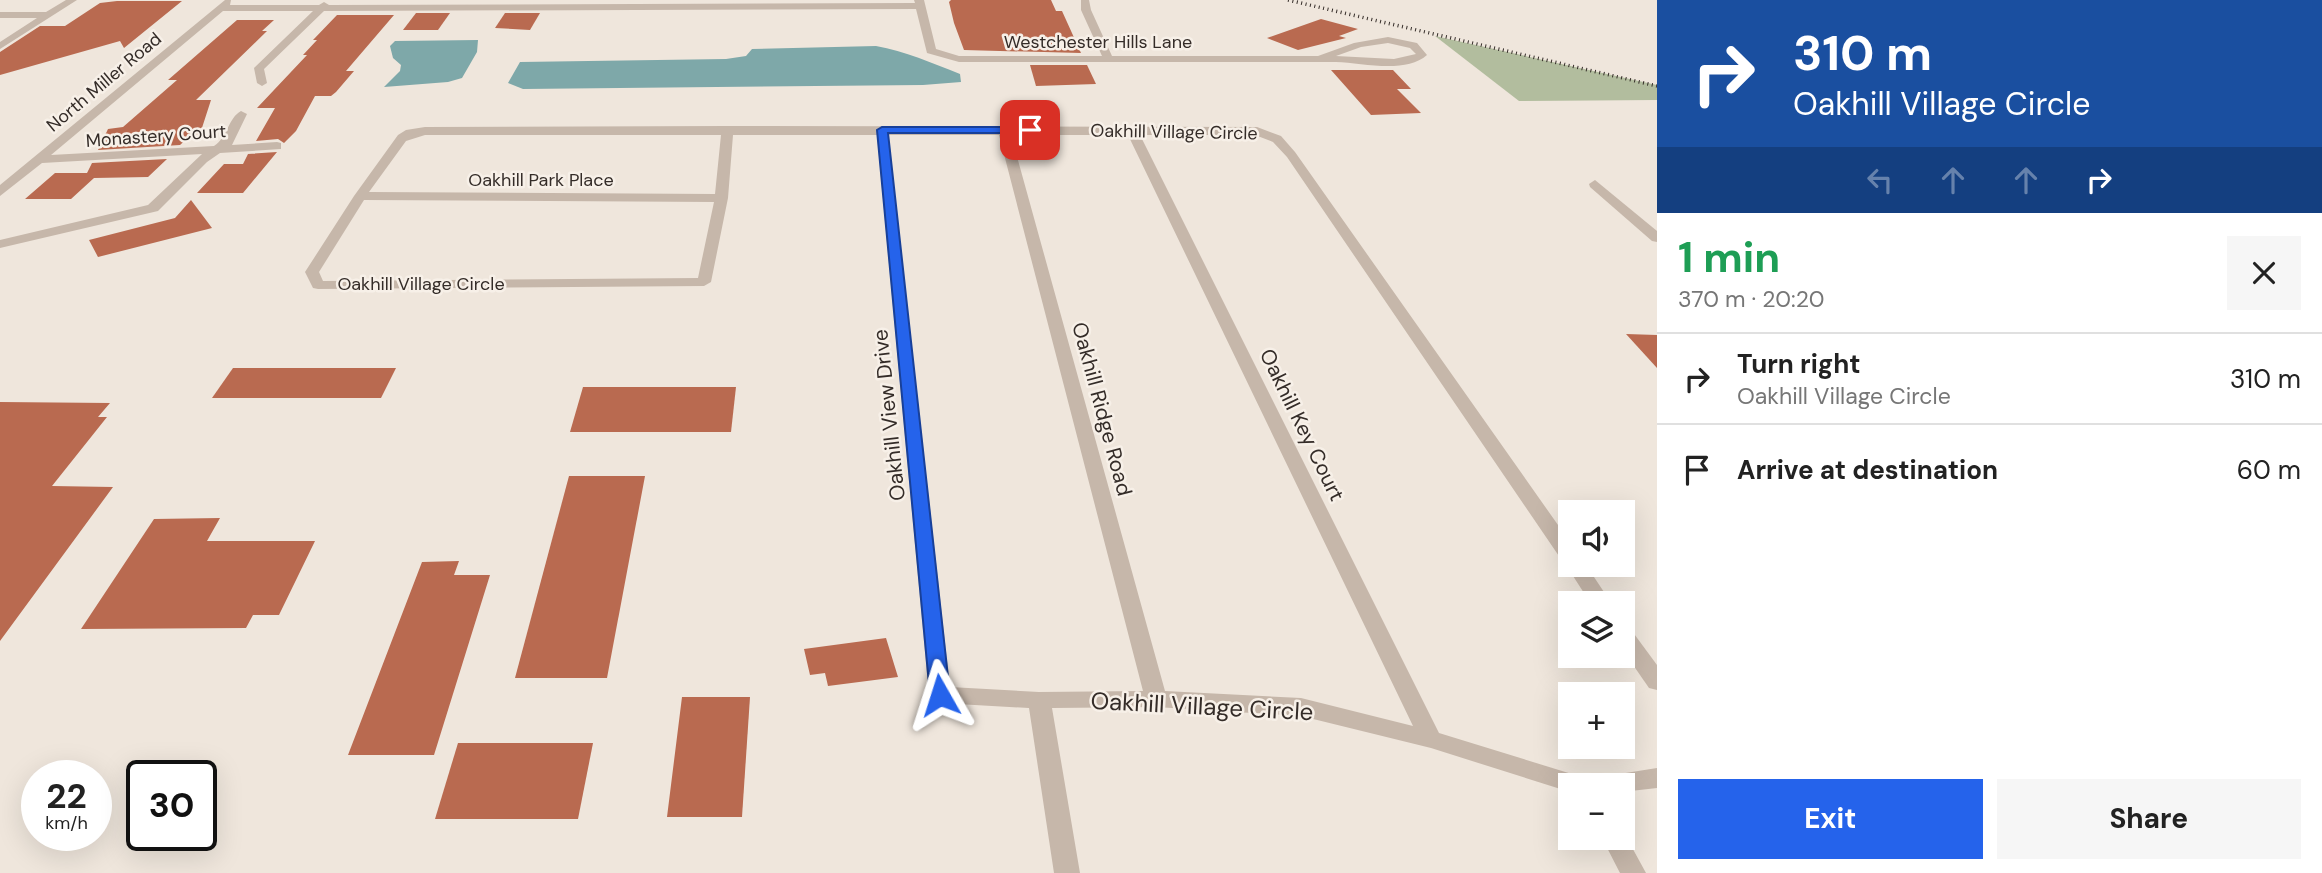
<!DOCTYPE html>
<meta charset="utf-8">
<style>
:root{--surface:#fff;--page:#f6f6f6;--text:#222;--muted:#767676;--line:#e0e0e0;--accent:#2563eb}
body{margin:0;font-family:"DM Sans",sans-serif;background:var(--page);color:var(--text);height:100vh;display:flex;flex-direction:column;font-size:26px;white-space:nowrap}
*{box-sizing:border-box;margin:0}
p{font-size:23px;color:var(--muted)}
.icon{flex:none;width:38px;height:38px;fill:none;stroke:currentColor;stroke-width:2;stroke-linecap:round;stroke-linejoin:round}
.map{position:relative;flex:1;overflow:hidden}
.drawer{display:flex;flex-direction:column;background:var(--surface);width:665px}
.drawer>*{flex:none}
.top-card{background:#1a4fa0;color:#fff;overflow:hidden}
.buttons{position:absolute;left:1558px;top:500px;display:grid;gap:14px}
.buttons a{display:grid;place-items:center;width:77px;height:77px;border-radius:0px;background:var(--surface);box-shadow:0 7px 28px #0002;font-size:35px}
.speed{position:absolute;left:21px;top:760px;display:flex;gap:14px;font-size:35px;font-weight:700;text-align:center}
.speed>*{display:grid;place-content:center;width:91px;height:91px;border-radius:50%;background:var(--surface);box-shadow:0 7px 28px #0002;line-height:1}
.speed small{font-size:18px;font-weight:400}
.speed .limit{border:4px solid #111;border-radius:10px;background:#fff;color:#111}
.pin{position:absolute;display:grid;place-items:center;width:60px;height:60px;color:#fff;margin:-30px;border-radius:14px;box-shadow:0 4px 10px #0006}
.me{position:absolute;width:77px;margin:-38px;rotate:354deg;stroke-linejoin:round;filter:drop-shadow(0 0 5px #0008)}
.turn{display:flex;align-items:center;gap:24px;height:147px;padding:0 21px;font-size:32px}
.turn .icon{width:91px;height:91px;stroke-width:2.5}
.turn b{display:block;font-size:49px;line-height:60px}
.lanes{display:flex;align-items:center;height:66px;padding:0 21px;background:#0003;justify-content:center;gap:35px;direction:ltr}
.lanes .off{opacity:.35}
.round{display:grid;place-items:center;flex:none;width:74px;height:74px;border-radius:0px;background:var(--page)}
.head{display:flex;align-items:center;justify-content:space-between;height:119px;padding:0 21px}
h1{font-size:42px;font-weight:700;line-height:52px;color:#1e9e55}
.primary-button{display:flex;gap:14px;margin-top:auto;padding:14px 21px}
.primary-button a{flex:1;height:80px;border-radius:0px;background:var(--accent);color:#fff;font-size:28px;font-weight:700;line-height:80px;text-align:center}
.primary-button a+a{background:var(--page);color:var(--text)}
ul{padding:0;list-style:none}
li{display:flex;align-items:center;gap:21px;height:91px;padding:0 21px;border-top:2px solid var(--line)}
li div{flex:1}
li b{display:block;font-size:26px}
li em{font-style:normal}
main{display:flex;flex:1;min-height:0}
.map>svg:first-child{display:block}
</style>
<main>
<div class="map">
<svg width="1657" height="873" viewBox="0 0 1657 873">
<rect width="100%" height="100%" fill="#efe6dc"/>
<polygon fill="#b2bd9e" points="1435,36 1657,85 1657,100 1519,101"/>
<g fill="#7ea8a9">
<polygon points="478,40 477,52 462,78 448,82 384,87 400,71 401,65 393,58 390,46 395,41"/>
<path d="M876 46C905 51 932 63 960 74L961 82 923 85 523 89 508 83 520 62 726 59 746 56 752 49Z"/>
</g>
<g fill="#b96a50">
<polygon points="951,0 1051,0 1056,11 1062,11 1081,53 964,50 954,23 949,2"/>
<polygon points="117,1 182,1 124,48 120,41 0,75 0,52 40,26 65,26 100,3"/>
<polygon points="416,13 450,13 438,30 403,30"/>
<polygon points="505,13 540,13 530,30 495,28"/>
<polygon points="337,15 394,15 346,71 354,71 336,92 331,96 315,96 296,131 284,143 278,139 256,141 275,108 257,108 307,55 303,55 317,40 313,40"/>
<polygon points="1321,19 1358,29 1339,36 1346,38 1298,50 1267,38"/>
<polygon points="237,20 274,20 262,31 267,31 196,100 211,100 200,134 191,135 180,145 98,150 108,129 123,127 177,80 168,80"/>
<polygon points="1030,65 1087,65 1096,84 1036,86"/>
<polygon points="1331,70 1393,70 1411,89 1397,89 1421,113 1371,115"/>
<polygon points="277,152 243,193 197,193 224,164 243,164 248,154"/>
<polygon points="167,159 148,177 94,178 71,199 25,199 55,173 87,173 92,163"/>
<polygon points="191,200 212,228 98,257 89,240 175,218"/>
<polygon points="1626,334 1657,335 1657,368"/>
<polygon points="233,368 396,368 381,398 212,398"/>
<polygon points="583,387 736,387 731,432 570,432"/>
<polygon points="0,402 110,403 98,417 107,417 52,486 113,487 0,641"/>
<polygon points="569,476 645,476 607,678 515,678"/>
<polygon points="220,518 207,541 315,541 279,615 253,615 246,628 81,629 154,519"/>
<polygon points="459,561 454,575 490,575 434,755 348,755 422,562"/>
<polygon points="886,638 898,677 828,686 825,673 810,675 804,649"/>
<polygon points="682,697 750,697 742,817 667,817"/>
<polygon points="458,743 593,743 578,819 435,819"/>
</g>
<g fill="none" stroke-linecap="round" stroke-linejoin="round">
<g fill="#c6b7aa" fill-rule="evenodd">
<polygon points="66,0 77,0 0,49 0,42 37,18 0,18 0,12 46,12"/>
<path d="M225 0H231L230 5H319L324 2 329 5 915 3 914 0H924L936 49 959 56H1102L1081 10V0H1089L1091 10 1112 56H1318L1354 43 1388 37 1417 43 1427 55C1406 74 1363 63 1336 62H959L927 53 916 9 324 11 264 69 267 83 262 86 257 83 254 68 313 11H223L51 155 214 146C228 137 228 118 241 111L247 114 232 145 277 142 281 143V149L220 153 207 162 158 211 0 248V240L148 205 202 154 42 163 0 196V185ZM1388 43 1410 48 1416 54 1394 59 1336 56 1361 47Z"/>
<path d="M727 126 1257 127 1281 136 1295 152 1570 542V565H1586L1612 604H1591L1566 565 1567 563 1563 562 1287 157 1273 142 1255 135H1140L1439 733 1588 779 1657 768V788L1622 792V786H1570V792L1431 748 1301 716 1156 707 1052 708 1080 873H1054L1029 708 940 703 932 701 929 695 877 135H733L728 198 711 282 704 286 318 289 313 288 305 272 354 196 398 135 406 130 425 127ZM425 135H721L715 194 369 192 406 141ZM888 135H999L1143 691 1039 692 950 687ZM1011 135H1128L1413 726 1301 698 1165 691ZM364 200 714 202 698 278 323 281 319 272Z"/>
<polygon points="1595,180 1657,231 1657,242 1652,241 1590,187 1589,184"/>
<polygon points="1622,625 1629,627 1657,665 1657,690 1649,688 1622,649"/>
<polygon points="1623,831 1646,873 1620,873 1602,838 1622,838"/>
</g>
<polyline stroke="#342c28" stroke-width="3.5" stroke-dasharray="1 3.5" stroke-linecap="butt" points="1288,0 1657,86"/>
</g>
<polygon fill="#2563eb" stroke="#184099" stroke-width="2" points="1030,127 1034,128 1034,133 888,133 950,695 947,701 940,703 933,701 930,695 877,130 882,127"/>
<g text-anchor="middle" dominant-baseline="central" stroke-width="5" stroke-linejoin="round" paint-order="stroke">
<g font-size="18" fill="#342c28" stroke="#f7f0e8">
<text x="1098" y="42">Westchester Hills Lane</text>
<text transform="translate(104 82) rotate(-40)">North Miller Road</text>
<text transform="translate(1174 132) rotate(1)">Oakhill Village Circle</text>
<text transform="translate(156 136) rotate(-4)">Monastery Court</text>
<text x="541" y="180">Oakhill Park Place</text>
<text x="421" y="284">Oakhill Village Circle</text>
</g>
<g font-size="21" fill="#342c28" stroke="#f7f0e8">
<text transform="translate(1102 409) rotate(75)">Oakhill Ridge Road</text>
<text transform="translate(889 415) rotate(-96)">Oakhill View Drive</text>
<text transform="translate(1302 425) rotate(64)">Oakhill Key Court</text>
</g>
<g font-size="24" fill="#342c28" stroke="#f7f0e8">
<text transform="translate(1202 706) rotate(3)">Oakhill Village Circle</text>
</g>
</g>
</svg>
<div class="buttons">
<a><svg class="icon" aria-label="sound" viewBox="0 0 24 24"><path d="M4 9h4l5-4v14l-5-4H4zM17 9q2 3 0 6"/></svg></a>
<a><svg class="icon" aria-label="layers" viewBox="0 0 24 24"><path d="M12 4l9 5-9 5-9-5zM3 14l9 5 9-5"/></svg></a>
<a>+</a>
<a>−</a>
</div>
<div class="speed"><div>22<small>km/h</small></div><div class="limit">30</div></div>
<div class="pin" style="left:1030px;top:130px;background:#d93025"><svg class="icon" aria-label="arrive" viewBox="0 0 24 24"><path d="M6 21V4h12l-3 4 3 4H6"/></svg></div>
<svg class="me" style="left:940px;top:695px" viewBox="-20 -20 40 40"><path d="M0-17L14 15 0 8-14 15z" fill="#2563eb" stroke="#fff" stroke-width="4"/></svg>
</div>
<section class="drawer">
<div class="top-card">
<div class="turn"><svg class="icon" aria-label="right" viewBox="0 0 24 24"><path d="M7 20v-9h11M14 6l5 5-5 5"/></svg><div><b>310 m</b>Oakhill Village Circle</div></div>
<div class="lanes"><svg class="icon off" aria-label="left" viewBox="0 0 24 24"><path d="M17 20v-9H6M10 6l-5 5 5 5"/></svg><svg class="icon off" aria-label="ahead" viewBox="0 0 24 24"><path d="M12 20V5M6 11l6-6 6 6"/></svg><svg class="icon off" aria-label="ahead" viewBox="0 0 24 24"><path d="M12 20V5M6 11l6-6 6 6"/></svg><svg class="icon" aria-label="right" viewBox="0 0 24 24"><path d="M7 20v-9h11M14 6l5 5-5 5"/></svg></div>
</div>
<div class="head"><div><h1>1 min</h1><p>370 m · 20:20</p></div><a class="round"><svg class="icon" aria-label="close" viewBox="0 0 24 24"><path d="M6 6l12 12M18 6L6 18"/></svg></a></div>
<ul>
<li><svg class="icon" aria-label="right" viewBox="0 0 24 24"><path d="M7 20v-9h11M14 6l5 5-5 5"/></svg><div><b>Turn right</b><p>Oakhill Village Circle</p></div><em>310 m</em></li>
<li><svg class="icon" aria-label="arrive" viewBox="0 0 24 24"><path d="M6 21V4h12l-3 4 3 4H6"/></svg><div><b>Arrive at destination</b></div><em>60 m</em></li>
</ul>
<div class="primary-button"><a>Exit</a><a>Share</a></div>
</section>
</main>
